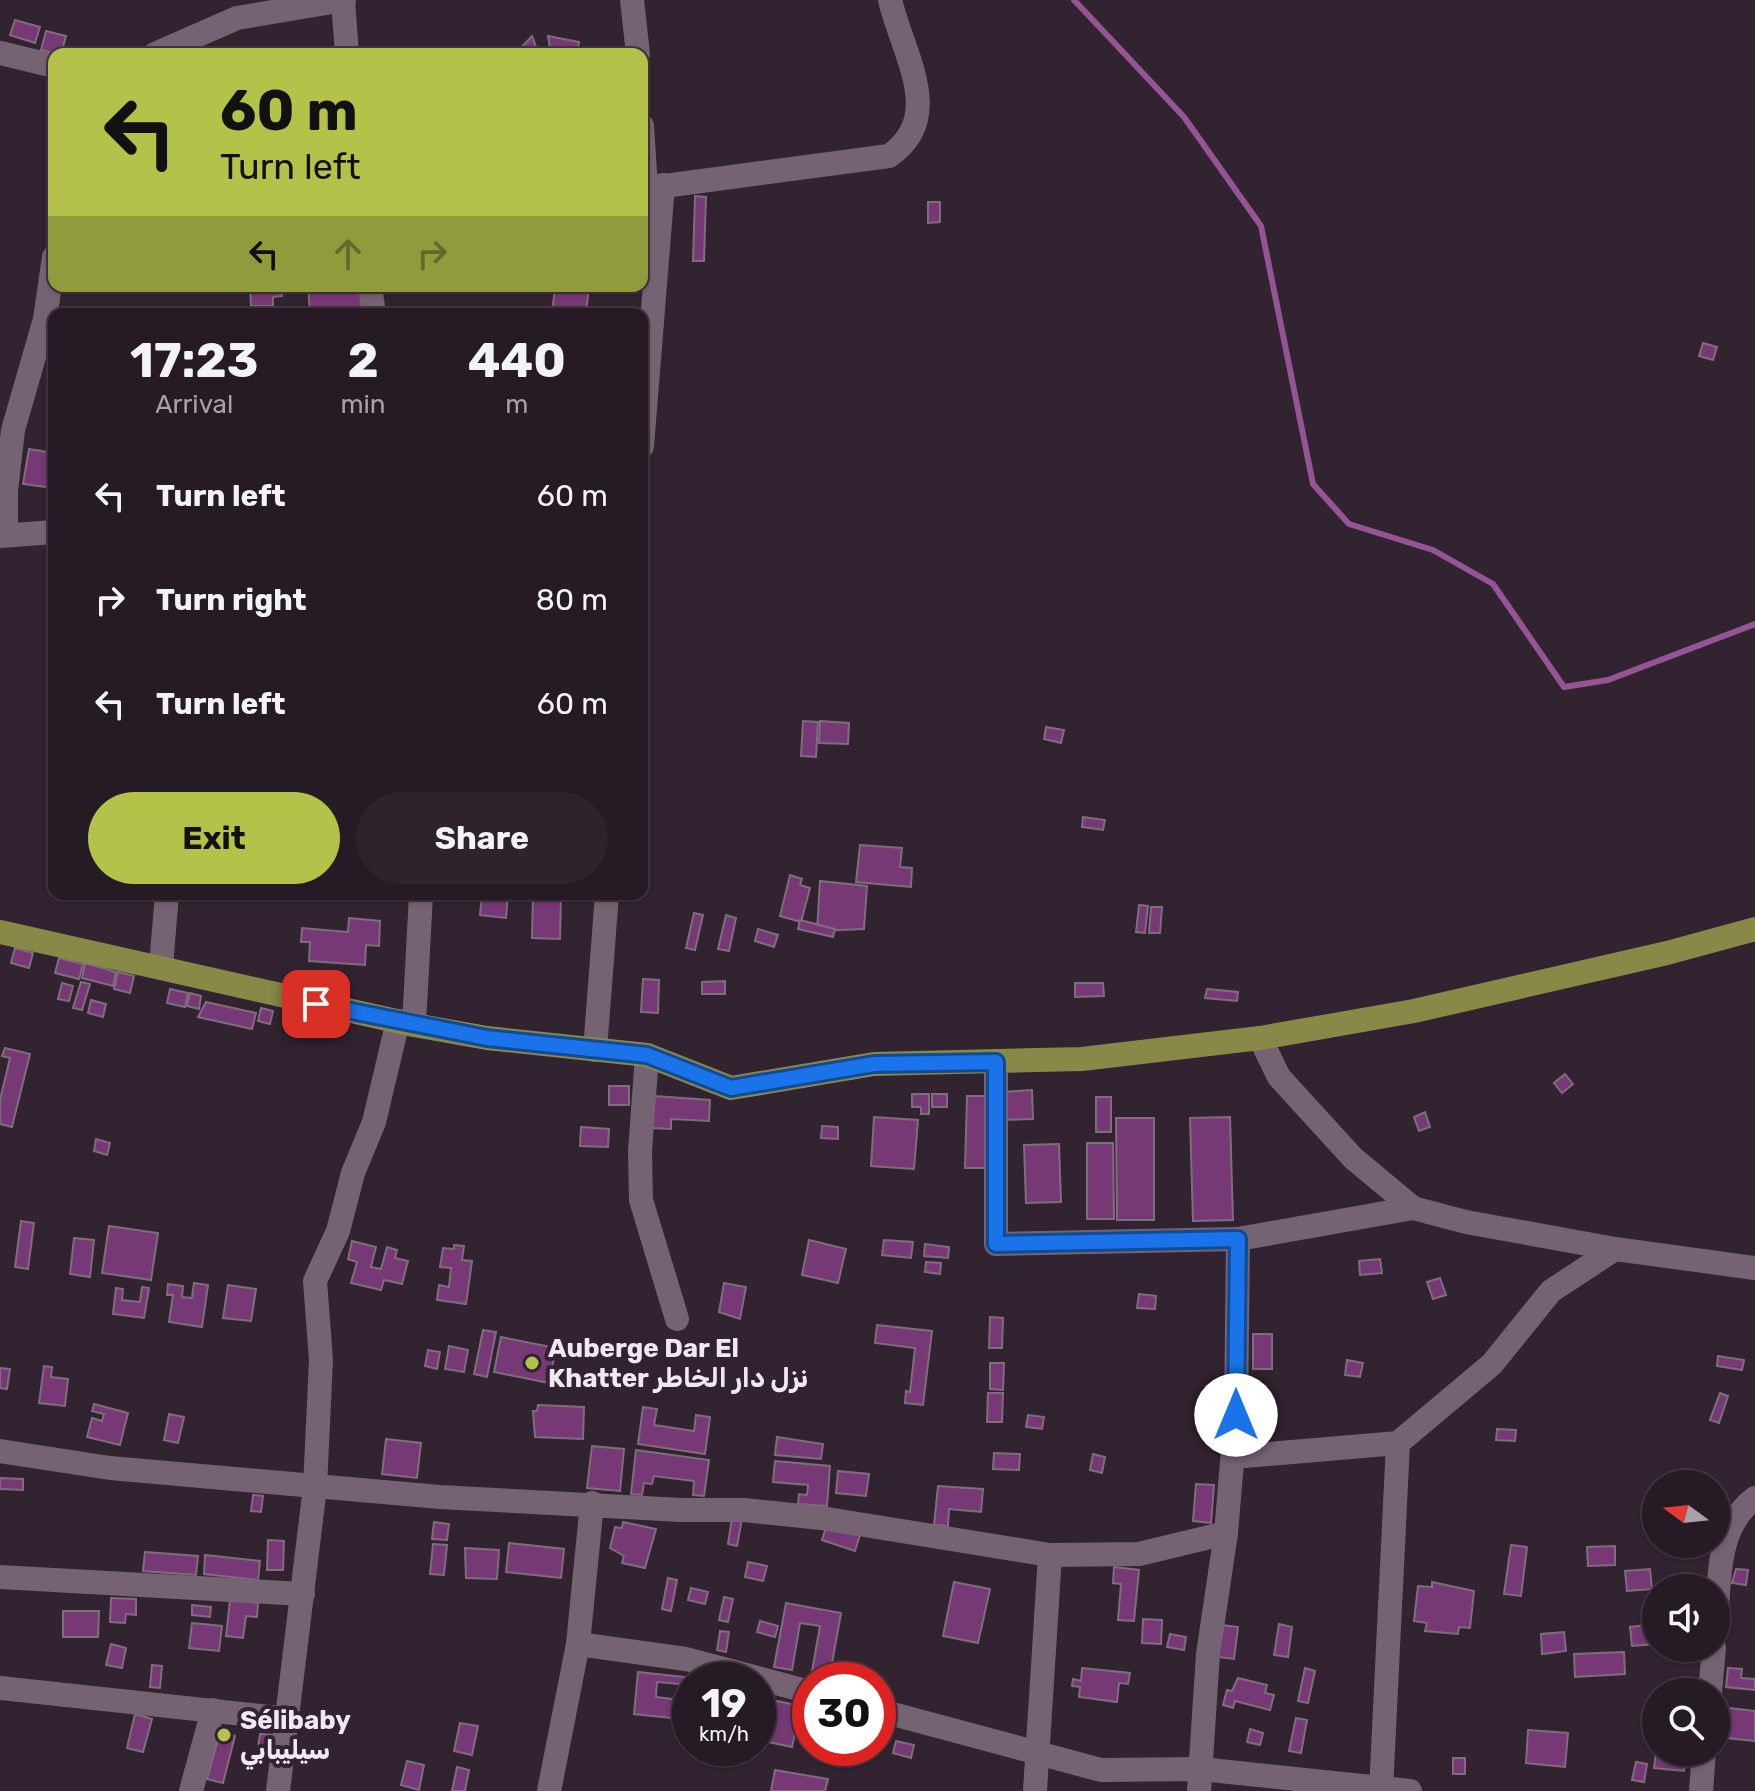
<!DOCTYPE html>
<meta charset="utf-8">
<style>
:root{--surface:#261a25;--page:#2e232d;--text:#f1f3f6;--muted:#a4a1a7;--line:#423842;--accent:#b5c24a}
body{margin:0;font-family:Rubik,Cairo,sans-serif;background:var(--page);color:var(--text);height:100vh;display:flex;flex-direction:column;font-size:30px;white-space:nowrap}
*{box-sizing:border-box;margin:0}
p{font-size:26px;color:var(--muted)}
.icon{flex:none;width:44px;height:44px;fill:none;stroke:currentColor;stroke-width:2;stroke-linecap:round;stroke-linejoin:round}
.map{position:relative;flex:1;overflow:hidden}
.drawer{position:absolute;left:48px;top:308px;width:600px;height:592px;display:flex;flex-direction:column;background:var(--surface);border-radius:16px;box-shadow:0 2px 6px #0004,0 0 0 2px var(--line)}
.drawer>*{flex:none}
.hud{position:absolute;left:48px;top:48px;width:600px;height:244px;border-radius:16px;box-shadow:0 2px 6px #0004,0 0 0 2px var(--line);background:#b5c24a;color:#111;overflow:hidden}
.needle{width:52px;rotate:285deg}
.tools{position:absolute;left:1642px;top:1470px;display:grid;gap:16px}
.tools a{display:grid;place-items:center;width:88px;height:88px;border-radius:50%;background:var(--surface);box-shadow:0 2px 6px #0004,0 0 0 2px var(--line);font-size:40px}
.speed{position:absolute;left:672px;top:1662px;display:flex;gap:16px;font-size:40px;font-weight:700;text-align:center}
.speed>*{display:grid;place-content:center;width:104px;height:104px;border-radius:50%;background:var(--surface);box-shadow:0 2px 6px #0004,0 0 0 2px var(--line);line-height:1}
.speed small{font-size:20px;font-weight:400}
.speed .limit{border:12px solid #d22;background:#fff;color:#111}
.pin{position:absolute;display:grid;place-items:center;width:68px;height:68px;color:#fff;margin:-34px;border-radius:16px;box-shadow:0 4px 12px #0006}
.me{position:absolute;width:88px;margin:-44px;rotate:0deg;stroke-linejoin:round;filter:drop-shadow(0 0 6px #0008)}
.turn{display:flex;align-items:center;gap:28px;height:168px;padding:0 40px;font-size:36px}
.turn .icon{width:104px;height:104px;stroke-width:2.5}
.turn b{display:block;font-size:56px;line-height:68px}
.lanes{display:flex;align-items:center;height:76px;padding:0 40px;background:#0003;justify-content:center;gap:40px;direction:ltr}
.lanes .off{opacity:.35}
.eta{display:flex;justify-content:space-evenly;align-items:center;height:136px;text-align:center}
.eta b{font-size:48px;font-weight:700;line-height:56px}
.button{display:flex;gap:16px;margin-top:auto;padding:16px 40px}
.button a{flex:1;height:92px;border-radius:48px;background:var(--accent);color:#111;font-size:32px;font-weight:700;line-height:92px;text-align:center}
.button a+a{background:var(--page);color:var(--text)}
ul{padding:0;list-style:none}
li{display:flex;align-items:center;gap:24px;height:104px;padding:0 40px}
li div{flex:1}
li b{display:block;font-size:30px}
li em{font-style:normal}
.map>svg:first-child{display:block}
</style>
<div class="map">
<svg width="1755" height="1791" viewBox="0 0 1755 1791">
<rect width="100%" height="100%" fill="#322331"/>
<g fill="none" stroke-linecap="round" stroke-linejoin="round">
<polyline stroke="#955493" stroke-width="6" points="1074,0 1184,117 1261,226 1313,484 1349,524 1433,550 1493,584 1564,687 1608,680 1755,624"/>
</g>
<g fill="#773876" stroke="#7f6d7e" stroke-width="2">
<polygon points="15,20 40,27 35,43 10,35"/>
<polygon points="46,31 66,36 61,54 41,50"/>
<polygon points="532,36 539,54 515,54"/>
<polygon points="548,36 579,42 577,54 551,54"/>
<polygon points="695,196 706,197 704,261 693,261"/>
<polygon points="928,202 940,202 940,222 928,223"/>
<polygon points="250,286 281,286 282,296 273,297 273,306 251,306"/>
<polygon points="308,286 366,286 368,309 310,314"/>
<polygon points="555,286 589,286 586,314 552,314"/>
<polygon points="1703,343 1717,347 1713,360 1699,356"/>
<polygon points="29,449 54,453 54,488 23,484"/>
<polygon points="803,721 818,722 816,757 801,756"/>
<polygon points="820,721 849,723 848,744 819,743"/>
<polygon points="1046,727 1064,730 1061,743 1044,739"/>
<polygon points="1083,817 1105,820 1103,830 1082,827"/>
<polygon points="860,845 902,848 900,867 912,868 911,887 856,882"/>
<polygon points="790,875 802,879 800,885 810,888 801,922 780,916"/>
<polygon points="820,881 867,886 864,929 817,931"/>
<polygon points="482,894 508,894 506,918 480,915"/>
<polygon points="533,894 561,894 560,939 532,938"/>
<polygon points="1139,905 1148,906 1145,933 1136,932"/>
<polygon points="1151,907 1162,907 1160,933 1149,933"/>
<polygon points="694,913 703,915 695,950 686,948"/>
<polygon points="726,915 736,918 729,951 718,949"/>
<polygon points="349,918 380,921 379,946 366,945 365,965 309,961 310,942 301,942 302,928 348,932"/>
<polygon points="800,920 835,929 833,937 798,929"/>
<polygon points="758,929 778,935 774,947 755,941"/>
<polygon points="15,948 33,953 29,968 11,963"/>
<polygon points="59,958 83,964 79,979 55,973"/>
<polygon points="85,963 116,972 113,986 82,978"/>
<polygon points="118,972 134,976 130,993 114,989"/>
<polygon points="643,979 659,980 658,1013 641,1012"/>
<polygon points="725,981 725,994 702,994 702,982"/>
<polygon points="81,982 90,984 82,1010 73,1008"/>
<polygon points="62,983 73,986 69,1001 58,999"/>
<polygon points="1075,983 1103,983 1104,996 1075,997"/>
<polygon points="170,989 188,993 185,1007 167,1003"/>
<polygon points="1207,989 1238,992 1237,1001 1205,998"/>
<polygon points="190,993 201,996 199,1009 187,1006"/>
<polygon points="91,1000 106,1004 103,1017 88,1013"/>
<polygon points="206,1002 256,1013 252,1029 198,1017"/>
<polygon points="261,1008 273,1011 270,1024 258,1021"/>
<polygon points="5,1048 30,1054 12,1127 0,1124 0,1100 10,1058 2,1056"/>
<polygon points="1565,1074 1573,1084 1562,1093 1554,1083"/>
<rect x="609" y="1086" width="20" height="19"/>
<polygon points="1032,1090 1033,1119 1003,1120 1002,1092"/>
<polygon points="912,1094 929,1094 929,1114 921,1114 921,1107 912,1107"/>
<rect x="932" y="1094" width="15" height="13"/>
<polygon points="654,1096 710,1100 709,1121 671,1119 671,1129 651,1128"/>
<polygon points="967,1096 989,1096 986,1168 965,1168"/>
<rect x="1096" y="1097" width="15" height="35"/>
<polygon points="1425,1112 1430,1127 1419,1131 1414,1117"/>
<polygon points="874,1117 918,1120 914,1169 871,1166"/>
<polygon points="1230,1117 1233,1220 1193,1221 1190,1118"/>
<polygon points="1116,1118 1154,1118 1154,1220 1117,1220"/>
<polygon points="822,1126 838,1127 838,1139 821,1138"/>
<polygon points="581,1127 609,1129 608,1147 580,1146"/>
<polygon points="96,1139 110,1143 107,1155 94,1151"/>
<polygon points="1087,1143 1113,1143 1114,1219 1087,1219"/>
<polygon points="1059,1144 1061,1202 1026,1203 1024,1145"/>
<polygon points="21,1221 34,1223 28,1269 15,1267"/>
<polygon points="109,1226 158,1233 151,1280 102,1273"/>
<polygon points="74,1238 94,1240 90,1277 70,1274"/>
<polygon points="809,1240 846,1249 838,1283 802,1275"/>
<polygon points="884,1240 913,1242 911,1258 882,1255"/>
<polygon points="352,1241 376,1247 371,1267 381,1269 387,1247 397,1250 395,1258 408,1261 402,1284 384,1280 381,1290 351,1283 357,1262 348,1259"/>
<polygon points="925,1244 949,1247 948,1258 924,1256"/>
<polygon points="454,1245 464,1246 462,1260 472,1261 466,1304 437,1300 439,1285 449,1287 451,1268 440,1267 443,1248 454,1249"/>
<polygon points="1380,1259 1382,1273 1360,1275 1359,1261"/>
<polygon points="926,1262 941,1263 940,1274 925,1272"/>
<polygon points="1440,1278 1446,1295 1433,1299 1427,1282"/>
<polygon points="194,1283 208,1285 202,1327 169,1322 173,1295 167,1295 168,1284 183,1286 182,1297 192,1298"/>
<polygon points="724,1283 746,1287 740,1319 719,1312"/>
<polygon points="228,1285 256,1289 251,1321 223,1318"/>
<polygon points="142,1287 149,1288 144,1318 113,1314 116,1288 123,1289 122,1300 140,1302"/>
<polygon points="1139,1294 1156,1296 1155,1309 1137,1308"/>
<polygon points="990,1317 1003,1318 1002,1348 989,1348"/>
<polygon points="877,1325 932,1331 923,1405 905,1403 906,1391 910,1392 915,1348 875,1343"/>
<polygon points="483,1330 496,1332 487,1377 474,1374"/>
<rect x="1253" y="1334" width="19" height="35"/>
<polygon points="501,1337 556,1348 549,1383 494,1372"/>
<polygon points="449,1346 468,1350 464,1372 445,1369"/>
<polygon points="428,1350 440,1352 437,1369 425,1366"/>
<polygon points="1718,1356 1744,1360 1742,1370 1717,1366"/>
<polygon points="1347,1360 1363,1363 1360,1377 1345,1375"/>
<polygon points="990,1363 1004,1363 1003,1390 990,1389"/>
<polygon points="44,1366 52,1367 51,1377 68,1379 65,1406 39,1403"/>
<polygon points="0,1368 10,1369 7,1389 0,1388"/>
<polygon points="988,1393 1003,1393 1002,1422 987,1422"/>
<polygon points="1720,1393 1728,1396 1719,1423 1710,1420"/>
<polygon points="94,1404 128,1413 120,1445 87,1437 92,1418 102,1421 104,1414 92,1411"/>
<polygon points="538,1405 584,1407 583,1439 535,1437 533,1411 537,1411"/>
<polygon points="643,1407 657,1409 654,1425 694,1431 696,1415 710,1417 705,1454 638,1444"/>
<polygon points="169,1414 184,1417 178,1443 164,1440"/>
<polygon points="1028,1415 1044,1417 1042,1429 1026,1427"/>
<polygon points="1497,1429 1516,1430 1515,1441 1496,1440"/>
<polygon points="777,1437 823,1444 821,1459 775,1455"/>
<polygon points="386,1439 421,1443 417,1478 382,1474"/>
<polygon points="592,1446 624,1449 620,1491 587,1488"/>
<polygon points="636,1450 709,1460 704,1496 693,1495 694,1481 654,1476 652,1484 644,1483 642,1495 631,1494"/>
<polygon points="994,1453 1020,1454 1019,1470 993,1469"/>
<polygon points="1093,1454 1105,1457 1102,1473 1090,1470"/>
<polygon points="775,1461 830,1466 827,1506 798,1504 799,1494 807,1495 808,1485 773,1482"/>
<polygon points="838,1471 869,1474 866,1496 836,1493"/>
<polygon points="0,1478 23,1479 23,1490 0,1489"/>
<polygon points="1196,1484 1214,1485 1211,1523 1193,1521"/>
<polygon points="938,1486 983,1489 981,1512 949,1509 948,1526 934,1525"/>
<polygon points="253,1495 263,1496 261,1512 251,1511"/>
<polygon points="732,1518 742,1519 737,1546 728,1544"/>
<polygon points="434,1522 449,1524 447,1540 432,1539"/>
<polygon points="623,1522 656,1529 645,1568 622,1563 624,1556 610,1548 615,1527 622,1528"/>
<polygon points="827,1524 860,1535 855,1551 822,1540"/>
<polygon points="268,1540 284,1541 283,1570 267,1570"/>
<polygon points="509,1543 564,1549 561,1578 506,1572"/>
<polygon points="433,1544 447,1545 444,1575 430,1574"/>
<polygon points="1511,1545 1527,1547 1521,1596 1504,1594"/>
<polygon points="1615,1546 1615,1565 1588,1566 1587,1547"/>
<polygon points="465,1548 499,1550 497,1579 466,1578"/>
<polygon points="145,1552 198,1556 196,1575 143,1571"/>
<polygon points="205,1555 260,1561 258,1580 204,1574"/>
<polygon points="748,1562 767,1566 763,1581 745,1577"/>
<polygon points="1114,1567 1139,1570 1134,1621 1118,1620 1121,1584 1113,1583"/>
<polygon points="1650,1569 1652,1589 1627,1591 1625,1571"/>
<polygon points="1736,1569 1748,1570 1746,1585 1732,1583"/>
<polygon points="668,1578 677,1580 671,1611 662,1609"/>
<polygon points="954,1582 990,1589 978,1643 943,1636"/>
<polygon points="1432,1582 1474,1591 1470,1628 1459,1627 1458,1634 1425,1631 1427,1623 1414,1621 1418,1586 1432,1587"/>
<polygon points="691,1588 708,1592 705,1604 688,1600"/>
<polygon points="724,1597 733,1599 728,1622 719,1620"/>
<polygon points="111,1598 136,1599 136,1615 126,1614 125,1623 110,1622"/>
<polygon points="230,1600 258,1603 257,1617 246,1616 243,1638 226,1636"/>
<polygon points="786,1603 841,1613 829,1680 811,1677 820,1626 800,1623 792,1670 774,1667"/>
<polygon points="192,1605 211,1607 210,1617 192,1615"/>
<polygon points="63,1611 99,1611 98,1637 63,1637"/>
<polygon points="1143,1619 1162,1620 1161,1644 1142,1643"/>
<polygon points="760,1621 778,1626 775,1637 757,1632"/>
<polygon points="192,1623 222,1626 219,1651 189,1648"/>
<polygon points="1279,1624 1292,1627 1288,1657 1274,1655"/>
<polygon points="1656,1624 1656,1644 1632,1646 1630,1627"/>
<polygon points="1222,1625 1238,1627 1234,1659 1218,1657"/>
<polygon points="720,1631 729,1632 726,1652 717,1650"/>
<polygon points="1564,1632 1566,1651 1542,1654 1541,1634"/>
<polygon points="1170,1634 1186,1637 1184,1650 1167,1647"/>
<polygon points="111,1644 126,1648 122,1668 106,1665"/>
<polygon points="1624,1652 1625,1674 1575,1677 1574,1654"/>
<polygon points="152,1665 162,1666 160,1688 150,1687"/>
<polygon points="1082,1668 1130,1673 1128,1684 1119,1683 1117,1702 1079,1697 1080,1687 1072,1686 1073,1679 1081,1681"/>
<polygon points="1305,1668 1315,1671 1308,1703 1298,1701"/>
<polygon points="1728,1668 1742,1669 1741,1678 1755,1679 1755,1690 1726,1687"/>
<polygon points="638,1672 712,1680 690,1680 690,1685 657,1682 656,1697 690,1701 690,1720 634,1714"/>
<polygon points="1238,1678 1267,1685 1265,1693 1274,1695 1270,1710 1235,1701 1233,1708 1223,1705 1227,1690 1232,1691"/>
<polygon points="777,1701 801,1706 792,1747 758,1740 766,1702 776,1704"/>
<polygon points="1729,1708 1755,1711 1755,1741 1726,1738"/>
<polygon points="135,1714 152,1719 143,1752 127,1748"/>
<polygon points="1296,1718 1307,1720 1301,1753 1289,1751"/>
<polygon points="460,1723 478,1726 472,1755 454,1751"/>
<polygon points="1250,1729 1263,1733 1260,1745 1247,1742"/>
<polygon points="1528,1730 1568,1733 1565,1767 1526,1763"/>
<polygon points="220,1732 235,1736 223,1783 207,1779"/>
<polygon points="260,1734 274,1735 272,1748 258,1747"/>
<polygon points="896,1741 914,1745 911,1758 893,1753"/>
<polygon points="828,1748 847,1752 845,1762 825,1757"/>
<polygon points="1656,1752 1686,1752 1684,1771 1654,1768"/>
<rect x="1453" y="1758" width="12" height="16"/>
<polygon points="407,1761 424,1765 419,1790 401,1785"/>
<polygon points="1636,1762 1647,1764 1644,1782 1632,1780"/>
<polygon points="457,1767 469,1770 465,1791 452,1791"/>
<polygon points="775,1770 828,1779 825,1791 771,1791"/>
</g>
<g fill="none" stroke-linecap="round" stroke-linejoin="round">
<g stroke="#756373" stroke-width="24">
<polyline points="343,0 347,54"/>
<polyline points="632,0 638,54"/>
<polyline points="0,53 54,66"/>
<polyline points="155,54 237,18 344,0"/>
<polyline points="642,126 646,188"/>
<path d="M642 189 889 156C946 117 903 55 890 0"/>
<polyline points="370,286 374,314"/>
<polyline points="642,446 663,185"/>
<polyline points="6,535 6,491 13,430 45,319 54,257"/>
<polyline points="0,536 54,532"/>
<polyline points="161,966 167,894"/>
<polyline points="414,1025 421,894"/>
<polyline points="1260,1038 1279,1077 1353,1158 1413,1208 1466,1222 1615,1249"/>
<polyline points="595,1050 607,894"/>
<polyline points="647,1055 640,1151 641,1200 677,1319"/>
<polyline points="996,1062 996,1244 1238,1239 1413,1208"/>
<polyline points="0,1451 110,1468 440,1497 681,1510 744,1510 821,1518 1050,1555 1139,1554 1226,1533"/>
<polyline points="1233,1457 1398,1443 1492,1364 1551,1291 1615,1249 1755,1268"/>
<polyline points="592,1503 578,1644 686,1659 810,1692"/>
<polyline points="0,1577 303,1594"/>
<path d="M1716 1622C1720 1578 1716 1527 1755 1498"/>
<polyline points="0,1688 288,1719"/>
<polyline points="1710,1692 1714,1648"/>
<polyline points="878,1710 1101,1770 1201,1769 1410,1791"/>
<polyline points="191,1791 213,1710"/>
<polyline points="278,1791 315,1487 321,1360 315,1281 338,1231 353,1173 374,1122 398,1021"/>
<polyline points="549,1791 578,1644"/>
<polyline points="1035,1791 1050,1555"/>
<polyline points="1199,1791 1208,1654 1226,1533 1236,1415 1238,1239"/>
<polyline points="1381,1791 1398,1443"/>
<polyline points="1701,1791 1704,1752"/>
</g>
<polyline stroke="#888847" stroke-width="24" points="0,932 414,1025 487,1038 647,1055 731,1088 874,1064 1082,1059 1260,1038 1414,1011 1667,953 1755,929"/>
</g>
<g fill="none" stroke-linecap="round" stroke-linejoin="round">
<g stroke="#114b97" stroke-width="20">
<polyline id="route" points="316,1004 487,1038 647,1055 731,1088 874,1064 996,1062 996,1244 1238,1239 1236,1415"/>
</g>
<use href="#route" stroke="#1a73e8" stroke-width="14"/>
</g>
<g fill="#b5c24a" stroke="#322331" stroke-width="3">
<circle cx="532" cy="1363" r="8"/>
<circle cx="224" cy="1735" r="8"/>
</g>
<g text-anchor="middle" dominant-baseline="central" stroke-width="8" stroke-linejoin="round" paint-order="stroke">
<g font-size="26" font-weight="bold" fill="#f2e8f2" stroke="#322331" text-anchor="start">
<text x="548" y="1348">Auberge Dar El<tspan x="548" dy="30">Khatter نزل دار الخاطر</tspan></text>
<text x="240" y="1720">Sélibaby<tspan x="240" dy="30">سيليبابي</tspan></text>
</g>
</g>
</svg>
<div class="tools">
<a><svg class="needle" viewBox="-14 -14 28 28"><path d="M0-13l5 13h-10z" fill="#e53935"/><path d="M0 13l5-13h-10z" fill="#a4a1a7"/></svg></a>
<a><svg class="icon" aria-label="sound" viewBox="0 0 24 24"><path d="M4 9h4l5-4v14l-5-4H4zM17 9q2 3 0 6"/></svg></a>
<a><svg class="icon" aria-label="search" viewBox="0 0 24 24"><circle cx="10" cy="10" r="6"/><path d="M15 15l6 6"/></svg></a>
</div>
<div class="speed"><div>19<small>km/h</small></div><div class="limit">30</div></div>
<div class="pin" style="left:316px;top:1004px;background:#d93025"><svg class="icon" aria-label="arrive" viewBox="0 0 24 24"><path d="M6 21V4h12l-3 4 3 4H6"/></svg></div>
<svg class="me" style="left:1236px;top:1415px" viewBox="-20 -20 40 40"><circle r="19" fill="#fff"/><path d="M0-13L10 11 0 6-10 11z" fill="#1a73e8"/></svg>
<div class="hud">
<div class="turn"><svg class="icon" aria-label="left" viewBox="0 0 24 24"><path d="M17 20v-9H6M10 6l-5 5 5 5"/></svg><div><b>60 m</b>Turn left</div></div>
<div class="lanes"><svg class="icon" aria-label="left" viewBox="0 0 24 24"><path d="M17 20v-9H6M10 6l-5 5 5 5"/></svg><svg class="icon off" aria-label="ahead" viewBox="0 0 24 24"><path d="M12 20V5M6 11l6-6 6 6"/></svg><svg class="icon off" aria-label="right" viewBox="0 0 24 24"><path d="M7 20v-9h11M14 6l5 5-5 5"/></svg></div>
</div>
<section class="drawer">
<div class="eta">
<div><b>17:23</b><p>Arrival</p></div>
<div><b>2</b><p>min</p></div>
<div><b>440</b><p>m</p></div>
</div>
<ul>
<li><svg class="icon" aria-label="left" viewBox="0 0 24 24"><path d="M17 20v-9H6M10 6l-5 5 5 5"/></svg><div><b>Turn left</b></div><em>60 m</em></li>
<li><svg class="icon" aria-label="right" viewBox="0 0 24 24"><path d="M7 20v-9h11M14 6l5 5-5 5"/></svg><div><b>Turn right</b></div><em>80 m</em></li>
<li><svg class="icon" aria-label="left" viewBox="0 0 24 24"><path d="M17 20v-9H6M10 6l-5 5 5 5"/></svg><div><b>Turn left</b></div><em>60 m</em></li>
</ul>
<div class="button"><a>Exit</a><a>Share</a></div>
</section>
</div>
